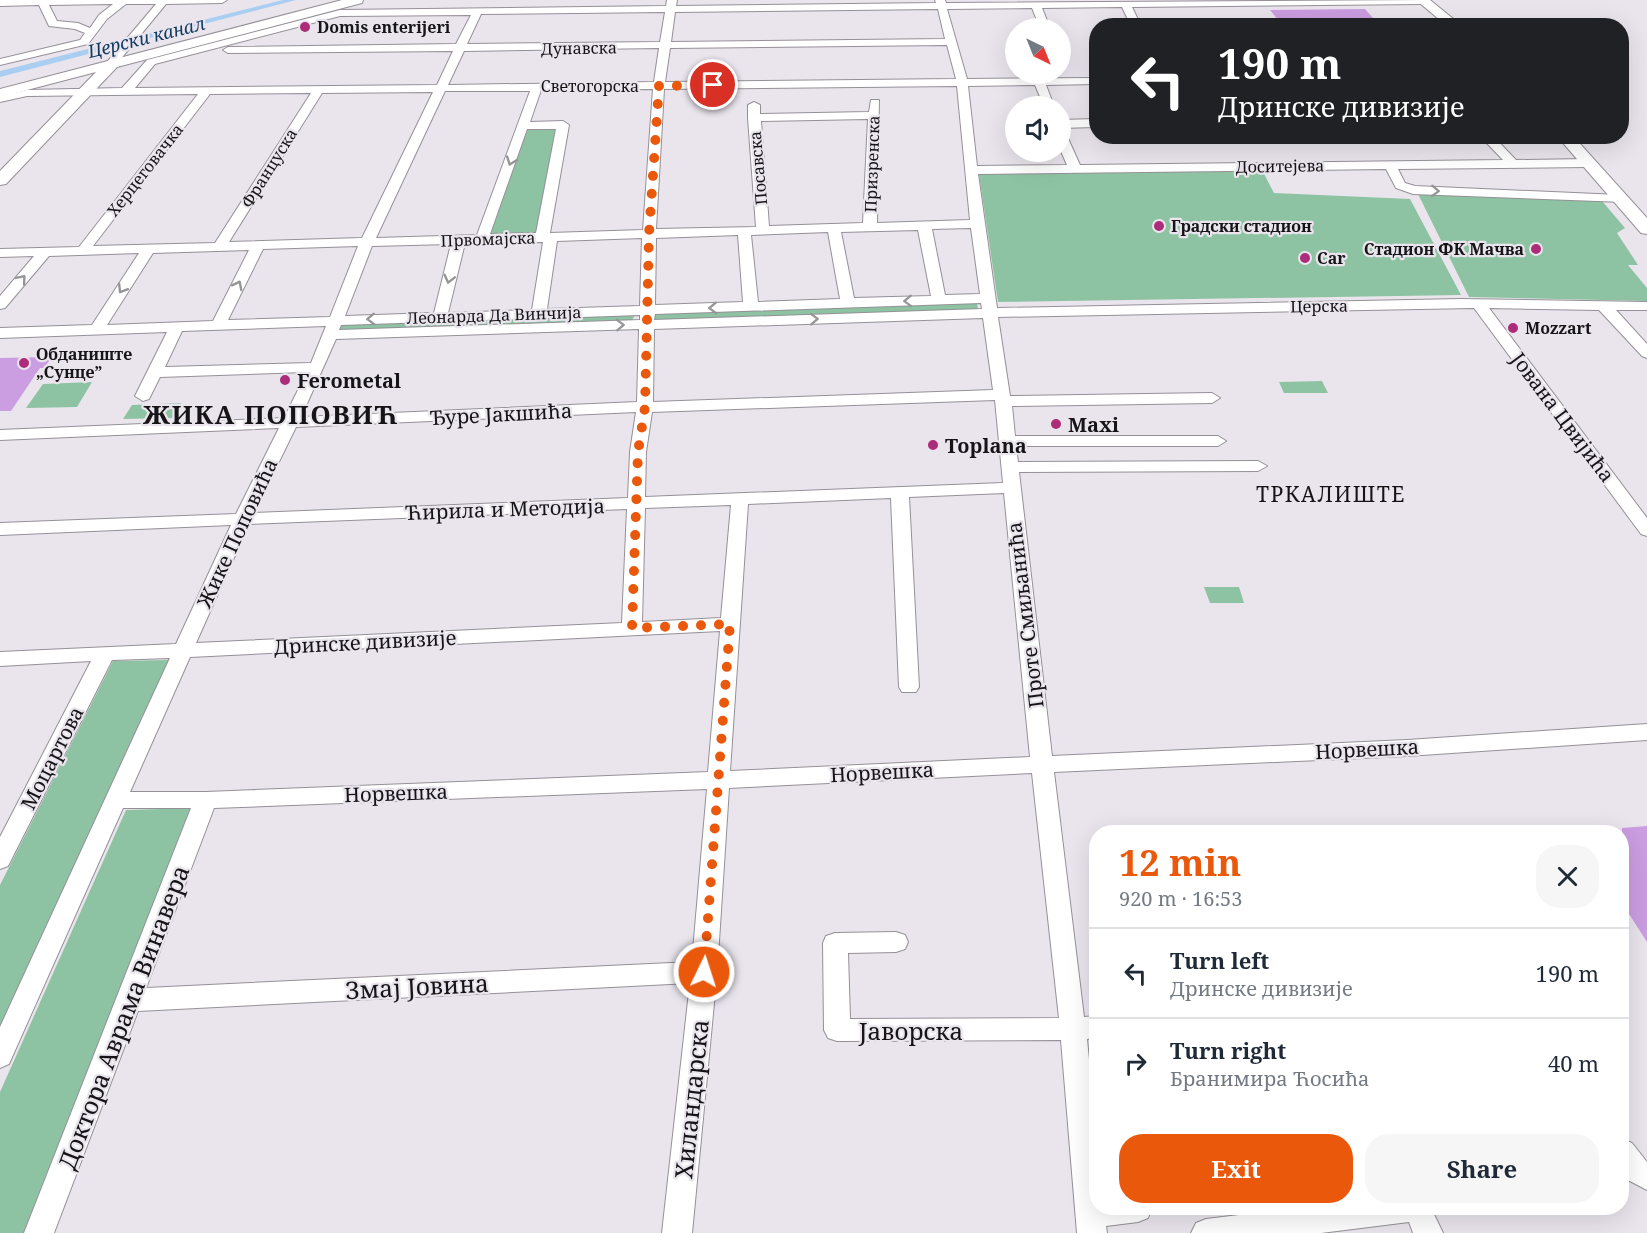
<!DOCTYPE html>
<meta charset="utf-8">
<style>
:root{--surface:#fff;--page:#f6f6f7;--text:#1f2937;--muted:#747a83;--line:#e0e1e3;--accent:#ea580c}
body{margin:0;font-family:"Noto Serif",serif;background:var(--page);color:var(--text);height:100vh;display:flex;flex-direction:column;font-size:22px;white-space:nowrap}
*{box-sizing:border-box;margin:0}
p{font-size:20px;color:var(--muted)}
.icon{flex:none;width:33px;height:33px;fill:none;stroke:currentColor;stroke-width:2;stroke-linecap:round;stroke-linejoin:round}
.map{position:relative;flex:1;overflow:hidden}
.side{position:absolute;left:1089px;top:825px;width:540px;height:390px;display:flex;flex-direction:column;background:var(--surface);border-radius:24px;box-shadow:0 6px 24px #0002}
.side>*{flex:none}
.top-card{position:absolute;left:1089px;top:18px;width:540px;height:126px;border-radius:24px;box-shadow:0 6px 24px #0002;background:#202124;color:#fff;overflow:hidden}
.needle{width:39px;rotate:137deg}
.fabs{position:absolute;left:1005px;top:18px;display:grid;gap:12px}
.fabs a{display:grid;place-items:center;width:66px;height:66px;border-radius:50%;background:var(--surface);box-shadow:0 6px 24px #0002;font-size:30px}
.pin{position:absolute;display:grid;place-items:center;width:51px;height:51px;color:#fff;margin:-26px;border:3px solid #fff;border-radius:50%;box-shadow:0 2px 6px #0007}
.me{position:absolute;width:66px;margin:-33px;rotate:4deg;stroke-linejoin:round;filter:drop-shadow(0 0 4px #0008)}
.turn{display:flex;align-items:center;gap:21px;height:126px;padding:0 30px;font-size:27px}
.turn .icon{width:78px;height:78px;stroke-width:2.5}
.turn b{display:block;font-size:42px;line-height:51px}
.round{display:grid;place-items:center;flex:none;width:63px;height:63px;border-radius:24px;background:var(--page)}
.headline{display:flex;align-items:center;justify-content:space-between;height:102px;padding:0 30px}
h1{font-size:36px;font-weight:700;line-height:45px;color:var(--accent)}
.cta{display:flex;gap:12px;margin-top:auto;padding:12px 30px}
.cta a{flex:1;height:69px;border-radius:24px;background:var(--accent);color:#fff;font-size:24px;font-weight:700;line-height:69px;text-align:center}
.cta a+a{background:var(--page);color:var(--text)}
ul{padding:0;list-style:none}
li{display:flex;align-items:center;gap:18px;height:90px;padding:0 30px;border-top:2px solid var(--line)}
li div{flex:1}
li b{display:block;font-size:22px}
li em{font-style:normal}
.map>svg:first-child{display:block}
</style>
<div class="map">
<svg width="1647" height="1233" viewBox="0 0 1647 1233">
<rect width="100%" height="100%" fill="#eae5ed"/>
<g fill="#8dc3a2">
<polygon points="557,127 539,233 489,236 524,130"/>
<polygon points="1261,168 1274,193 1410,199 1461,295 998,302 979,174"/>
<polygon points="1417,192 1602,201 1625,228 1617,233 1638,265 1628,265 1647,288 1647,301 1469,297"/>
<polygon points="977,303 978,309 654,322 652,314"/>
<polygon points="635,315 631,322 341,332 337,327 340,324"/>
<polygon points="1322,381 1328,393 1284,393 1279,382"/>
<polygon points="92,382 77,407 26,408 43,384"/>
<polygon points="181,403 173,418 123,419 132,405"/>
<polygon points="1204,587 1239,587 1244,603 1210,603"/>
<polygon points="169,660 0,1026 0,885 113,661"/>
<polygon points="195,808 27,1233 0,1233 0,1092 126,810"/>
</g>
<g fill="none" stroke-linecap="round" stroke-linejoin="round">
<polygon fill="#aacdf2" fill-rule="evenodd" points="283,0 296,0 0,77 0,71"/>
</g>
<g fill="#cb9de1">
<polygon points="1365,9 1380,26 1283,26 1270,10"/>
<polygon points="52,357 44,368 40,368 11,411 0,411 0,358"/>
<polygon points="1647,826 1647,942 1622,903 1622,828"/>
</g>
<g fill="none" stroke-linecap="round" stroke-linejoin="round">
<g stroke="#959097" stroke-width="2">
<g id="minor">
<path d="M0 0H227L222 3 166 4 115 66H107V62L156 4H126L107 19 88 44 0 65V59L80 40 85 33 75 29 49 26 39 5 0 6ZM113 4 99 15 90 28 78 23 57 21 49 5Z"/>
<path d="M667 0H677L676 6 936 3 935 0H945L946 3 1427 0 1423 4 1132 7 1141 26H1131L1122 7 1042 8 1050 28H1040L1032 8 947 9 967 79 1096 78V84L1046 85 1054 106H1044L1035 85 968 86 977 166 1067 165 1060 149V131L1066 134 1080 165 1503 160 1480 136H1493L1516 160 1588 159 1594 163 1588 167 1398 169 1405 183 1415 186 1619 195 1624 196V202L1413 194 1396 188 1386 169 978 174 997 308 1461 299 1647 302V310H1616L1647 344V358L1642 356 1599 310 1489 308 1647 518V536L1641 534 1474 308 998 317 1010 396 1212 393 1220 398 1212 403 1012 406 1015 436H1218L1226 441 1218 446H1016L1018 462 1258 461 1267 466 1258 471 1019 472 1052 756 1407 740 1647 724V740L1407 756 1054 772 1084 1017 1096 1016V1038L1087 1039 1096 1133V1208H1152L1148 1218 1138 1222 1106 1226 1107 1233H1077L1061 1040 837 1041 828 1038 824 1030 823 943 826 936 835 933 896 932 905 935 908 942 905 949 896 952 848 953 850 1019 1059 1018 1032 773 729 788 717 972 692 1233H662L690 983 138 1011 54 1233H24L191 808H123L9 1064 0 1068V1027L170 658 112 660 8 866 0 869V837L91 661 0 666V652L176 644 231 525 0 535V523L236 514 279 428 0 440V430L284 418 307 372 160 377 149 399 143 401 135 396 167 332 0 338V328L92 325 139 253 49 256 5 308 0 309V296L34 256 0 257V249L79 247 198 94 27 96 0 102V96L27 90 122 88 147 60 340 10 666 6ZM938 9 945 39 671 42 675 12ZM665 12 660 42 467 44 481 14ZM471 15 456 44 228 47 223 50 228 53 453 51 437 85 135 88 155 64 340 16ZM947 45 956 79 665 82 670 48ZM659 48 654 82 448 85 464 51ZM957 86 970 220 877 223 879 100H871L869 112 760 114V105L754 102 748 105V118L756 227 656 229 664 89ZM653 89 643 230 550 233 569 125 563 121 530 122 541 90ZM445 91H530L477 235 376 238ZM433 92 362 238 229 242 322 93ZM311 93 215 243 93 246 210 94ZM868 119 863 223 769 226 761 121ZM527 129H556L536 233 490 234ZM971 228 980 294 945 295 932 229ZM918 230 931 296 854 298 841 232ZM828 232 840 299 758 302 751 235ZM738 235 743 302 655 305 656 238ZM642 238 640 306 547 309 557 241ZM543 242 532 310 448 313 465 243ZM451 244 434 313 345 316 372 246ZM358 246 330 317 228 320 263 249ZM249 250 213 321 107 325 153 253ZM981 303 982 309 654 320 655 314ZM640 315V320L339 330 341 325ZM983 318 993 390 653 402 654 329ZM326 326 311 363 165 367 182 331ZM639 329 637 402 301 417 336 339ZM995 400 1003 483 645 497 646 452 652 412ZM636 412 630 452 628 498 254 513 296 427ZM1004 493 1030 757 730 771 748 504 891 498 899 687 902 692H916L919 687 909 497ZM731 505 721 618 642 622 645 508ZM627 509 622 623 196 643 249 524ZM720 631 708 772 206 792H130L190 657ZM707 789 692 962 146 988 214 808Z"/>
<polygon points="1096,119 1096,127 1060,128 1060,120"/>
<polygon points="1622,1139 1632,1143 1647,1162 1647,1190 1622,1177"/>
<polygon points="1298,1208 1431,1208 1443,1233 1413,1233 1409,1222 1321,1233 1191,1233 1196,1223 1206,1219"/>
</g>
</g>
<g stroke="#959097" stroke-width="2">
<g id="major">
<polygon points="342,0 363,0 362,3 117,67 6,184 0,185 0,171 96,72 0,97 0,89"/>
<polygon points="1416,0 1430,0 1462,26 1447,26"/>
<polygon points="1557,136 1573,136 1647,218 1647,234 1641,233"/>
</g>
</g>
<use href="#minor" fill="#fff" fill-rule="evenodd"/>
<use href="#major" fill="#fff" fill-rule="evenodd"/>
</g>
<defs><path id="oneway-chevron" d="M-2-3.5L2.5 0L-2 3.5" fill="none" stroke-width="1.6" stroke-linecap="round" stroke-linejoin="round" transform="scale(1.5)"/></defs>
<g stroke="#969597">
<use href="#oneway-chevron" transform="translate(511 161) rotate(110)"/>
<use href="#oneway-chevron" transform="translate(1435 191) rotate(2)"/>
<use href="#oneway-chevron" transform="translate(22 279) rotate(-50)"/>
<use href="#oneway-chevron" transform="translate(449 279) rotate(104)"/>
<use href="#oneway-chevron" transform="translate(238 285) rotate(-63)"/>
<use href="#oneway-chevron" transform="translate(122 289) rotate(122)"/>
<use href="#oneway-chevron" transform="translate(908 301) rotate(178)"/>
<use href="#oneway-chevron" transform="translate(713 308) rotate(178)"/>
<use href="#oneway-chevron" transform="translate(371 319) rotate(178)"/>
<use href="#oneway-chevron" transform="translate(814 319) rotate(-2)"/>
<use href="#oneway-chevron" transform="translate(620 325) rotate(-2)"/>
</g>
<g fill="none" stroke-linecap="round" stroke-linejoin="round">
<polyline stroke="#ea580c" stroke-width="10" stroke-dasharray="0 18" points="704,972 730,624 632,628 638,452 645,407 649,234 659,86 713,85"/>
</g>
<g fill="#ac2c79" stroke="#eae5ed" stroke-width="2">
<circle cx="305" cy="27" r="6"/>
<circle cx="1159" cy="226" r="6"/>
<circle cx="1536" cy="249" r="6"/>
<circle cx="1305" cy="258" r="6"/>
<circle cx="1513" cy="328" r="6"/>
<circle cx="24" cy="363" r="6"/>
<circle cx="285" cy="380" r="6"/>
<circle cx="1056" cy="424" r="6"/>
<circle cx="933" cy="445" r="6"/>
</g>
<g text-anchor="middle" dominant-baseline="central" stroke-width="4.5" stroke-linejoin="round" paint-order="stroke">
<g font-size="16" font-weight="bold" fill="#161417" stroke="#eae5ed" text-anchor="start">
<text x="317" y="27">Domis enterijeri</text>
<text x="1171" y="226">Градски стадион</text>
<text x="1524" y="249" text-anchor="end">Стадион ФК Мачва</text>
<text x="1317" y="258">Car</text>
<text x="1525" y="328">Mozzart</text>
<text x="36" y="354">Обданиште<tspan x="36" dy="18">„Сунце”</tspan></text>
</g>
<g font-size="16" fill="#161417" stroke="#eae5ed">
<text transform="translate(579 48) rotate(-1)">Дунавска</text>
<text x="590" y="86">Светогорска</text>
<text transform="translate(872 164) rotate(-88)">Призренска</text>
<text transform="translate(1280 166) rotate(-1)">Доситејева</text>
<text transform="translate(269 168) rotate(-58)">Француска</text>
<text transform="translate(758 168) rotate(-95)">Посавска</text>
<text transform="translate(145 170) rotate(-52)">Херцеговачка</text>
<text transform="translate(488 239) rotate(-2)">Првомајска</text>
<text transform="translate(1319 306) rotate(-1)">Церска</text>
<text transform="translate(494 315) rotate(-2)">Леонарда Да Винчија</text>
</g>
<g font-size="18" font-style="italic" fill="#113b62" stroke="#eae5ed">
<text transform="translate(146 37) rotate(-14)">Церски канал</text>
</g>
<g font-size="20" font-weight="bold" fill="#161417" stroke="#eae5ed" text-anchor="start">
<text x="297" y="380">Ferometal</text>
<text x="1068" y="424">Maxi</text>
<text x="945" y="445">Toplana</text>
</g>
<g font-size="20" fill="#161417" stroke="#eae5ed">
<text transform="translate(501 414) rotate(-3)">Ђуре Јакшића</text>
<text transform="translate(1563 417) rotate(53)">Јована Цвијића</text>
<text transform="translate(505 509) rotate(-2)">Ћирила и Методија</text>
<text transform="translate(237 533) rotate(-65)">Жике Поповића</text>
<text transform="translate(1025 615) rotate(-97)">Проте Смиљанића</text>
<text transform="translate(365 642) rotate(-3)">Дринске дивизије</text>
<text transform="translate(1367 749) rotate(-3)">Норвешка</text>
<text transform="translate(52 758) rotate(-63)">Моцартова</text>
<text transform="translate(882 772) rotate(-3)">Норвешка</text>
<text transform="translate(396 793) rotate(-2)">Норвешка</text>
</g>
<g font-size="21" letter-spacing="1.5" fill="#161417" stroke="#eae5ed">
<text x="1331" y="494">ТРКАЛИШТЕ</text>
</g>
<g font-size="24" fill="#161417" stroke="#eae5ed">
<text transform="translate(417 986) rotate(-3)">Змај Јовина</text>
<text transform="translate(123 1017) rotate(-69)">Доктора Аврама Винавера</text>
<text x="911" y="1030">Јаворска</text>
<text transform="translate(691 1099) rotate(-84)">Хиландарска</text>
</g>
<g font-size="26" font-weight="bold" letter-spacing="1.5" fill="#161417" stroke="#eae5ed">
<text x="271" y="414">ЖИКА ПОПОВИЋ</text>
</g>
</g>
</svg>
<div class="fabs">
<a><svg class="needle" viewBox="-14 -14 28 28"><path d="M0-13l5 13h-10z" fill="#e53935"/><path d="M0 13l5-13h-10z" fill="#747a83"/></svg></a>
<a><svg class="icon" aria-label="sound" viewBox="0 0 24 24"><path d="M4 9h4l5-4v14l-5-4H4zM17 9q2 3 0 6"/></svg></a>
</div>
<div class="pin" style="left:713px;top:85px;background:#d93025"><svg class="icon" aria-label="arrive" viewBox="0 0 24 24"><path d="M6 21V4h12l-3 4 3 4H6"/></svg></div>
<svg class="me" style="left:704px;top:972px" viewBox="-20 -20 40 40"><circle r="17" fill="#ea580c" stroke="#fff" stroke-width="3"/><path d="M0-11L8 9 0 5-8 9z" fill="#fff"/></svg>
<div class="top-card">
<div class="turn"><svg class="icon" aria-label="left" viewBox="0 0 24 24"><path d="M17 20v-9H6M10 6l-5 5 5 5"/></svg><div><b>190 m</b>Дринске дивизије</div></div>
</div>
<section class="side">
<div class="headline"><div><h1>12 min</h1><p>920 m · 16:53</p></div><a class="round"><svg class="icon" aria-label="close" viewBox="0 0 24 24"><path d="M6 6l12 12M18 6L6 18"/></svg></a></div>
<ul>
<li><svg class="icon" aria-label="left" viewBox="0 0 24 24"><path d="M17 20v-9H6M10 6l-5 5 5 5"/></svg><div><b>Turn left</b><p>Дринске дивизије</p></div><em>190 m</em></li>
<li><svg class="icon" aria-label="right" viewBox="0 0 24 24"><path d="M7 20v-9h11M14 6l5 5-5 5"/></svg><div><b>Turn right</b><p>Бранимира Ћосића</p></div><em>40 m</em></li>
</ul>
<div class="cta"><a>Exit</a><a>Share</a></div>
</section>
</div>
